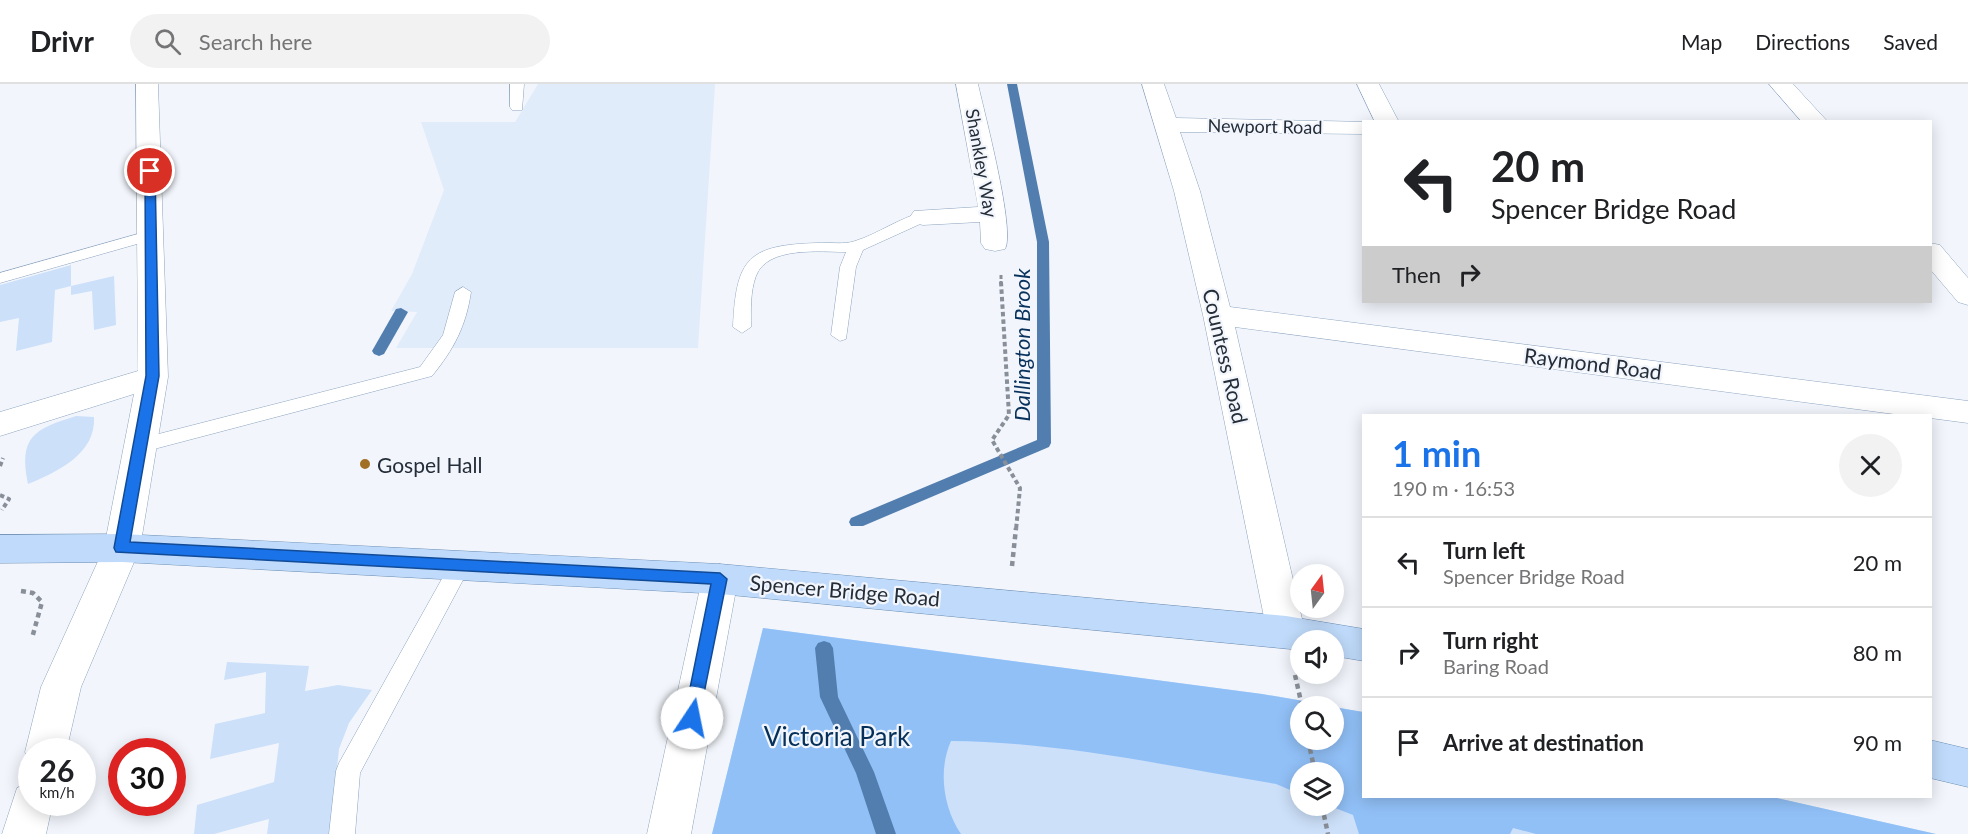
<!DOCTYPE html>
<meta charset="utf-8">
<style>
:root{--surface:#fff;--page:#f2f2f2;--text:#202124;--muted:#757577;--line:#e0e0e0;--accent:#1a73e8}
body{margin:0;font-family:Lato,sans-serif;background:var(--page);color:var(--text);height:100vh;display:flex;flex-direction:column;font-size:22px;white-space:nowrap}
*{box-sizing:border-box;margin:0}
p{font-size:20px;color:var(--muted)}
.icon{flex:none;width:33px;height:33px;fill:none;stroke:currentColor;stroke-width:2;stroke-linecap:round;stroke-linejoin:round}
.map{position:relative;flex:1;overflow:hidden}
.side{position:absolute;left:1362px;top:330px;width:570px;height:384px;display:flex;flex-direction:column;background:var(--surface);border-radius:0px;box-shadow:0 3px 15px #0003}
.side>*{flex:none}
.banner{position:absolute;left:1362px;top:36px;width:570px;height:183px;border-radius:0px;box-shadow:0 3px 15px #0003;background:#fff;color:var(--text);overflow:hidden}
.needle{width:39px;rotate:15deg}
.fabs{position:absolute;left:1290px;top:480px;display:grid;gap:12px}
.fabs a{display:grid;place-items:center;width:54px;height:54px;border-radius:50%;background:var(--surface);box-shadow:0 3px 15px #0003;font-size:30px}
.speed{position:absolute;left:18px;top:654px;display:flex;gap:12px;font-size:30px;font-weight:700;text-align:center}
.speed>*{display:grid;place-content:center;width:78px;height:78px;border-radius:50%;background:var(--surface);box-shadow:0 3px 15px #0003;line-height:1}
.speed small{font-size:15px;font-weight:400}
.speed .limit{border:9px solid #d22;background:#fff;color:#111}
.pin{position:absolute;display:grid;place-items:center;width:51px;height:51px;color:#fff;margin:-26px;border:3px solid #fff;border-radius:50%;box-shadow:0 2px 6px #0007}
.me{position:absolute;width:66px;margin:-33px;rotate:11deg;stroke-linejoin:round;filter:drop-shadow(0 0 4px #0008)}
.turn{display:flex;align-items:center;gap:21px;height:126px;padding:0 30px;font-size:27px}
.turn .icon{width:78px;height:78px;stroke-width:2.5}
.turn b{display:block;font-size:42px;line-height:51px}
.then{display:flex;align-items:center;height:57px;padding:0 30px;background:#0003;gap:12px;font-size:22px}
.round{display:grid;place-items:center;flex:none;width:63px;height:63px;border-radius:32px;background:var(--page)}
.head{display:flex;align-items:center;justify-content:space-between;height:102px;padding:0 30px}
h1{font-size:36px;font-weight:700;line-height:45px;color:var(--accent)}
ul{padding:0;list-style:none}
li{display:flex;align-items:center;gap:18px;height:90px;padding:0 30px;border-top:2px solid var(--line)}
li div{flex:1}
li b{display:block;font-size:22px}
li em{font-style:normal}
header{display:flex;align-items:center;gap:36px;box-sizing:border-box;height:84px;padding:0 30px;background:var(--surface);border-bottom:2px solid var(--line)}
header strong{font-size:28px}
nav{display:flex;gap:33px;margin-inline-start:auto;font-size:21px}
.search{width:420px;height:54px;background:var(--page);display:flex;align-items:center;gap:15px;box-sizing:border-box;padding:0 21px;border-radius:33px;color:var(--muted);font-size:22px}
.map>svg:first-child{display:block}
</style>
<header>
<strong>Drivr</strong>
<div class="search"><svg class="icon" aria-label="search" viewBox="0 0 24 24"><circle cx="10" cy="10" r="6"/><path d="M15 15l6 6"/></svg>Search here</div>
<nav><a>Map</a><a>Directions</a><a>Saved</a></nav>
</header>
<div class="map">
<svg width="1968" height="750" viewBox="0 0 1968 750">
<rect width="100%" height="100%" fill="#f2f6fc"/>
<polygon fill="#e1ecfa" points="538,0 715,0 698,264 396,264 417,228 391,227 412,190 444,106 421,38 515,38"/>
<g fill="#cce0f9" fill-rule="evenodd">
<polygon points="71,181 71,202 114,192 116,241 94,246 92,207 71,211 71,202 55,206 52,258 16,267 19,234 0,238 0,201"/>
<path d="M76 332 94 333C96 370 57 388 28 400 18 353 34 345 76 332Z"/>
<path d="M763 544 1262 610 1333 622H1300V656H1334V623L1363 628 1364 712 1772 713 1936 750H712ZM1300 688H1334V722H1300Z"/>
<polygon points="227,578 309,582 305,607 338,601 372,606 349,639 339,665 330,750 267,750 269,735 214,750 194,750 197,721 274,698 279,659 210,675 215,640 265,629 266,588 224,596"/>
</g>
<path fill="#91c0f7" d="M763 544 1262 610 1333 622H1300V656H1334V623L1363 628 1364 712 1772 713 1936 750H1536L1513 744 1510 750H1359L1353 731 1330 722H1334V688H1300V710L1276 700C1168 682 1060 658 951 657 938 686 943 723 961 750H712Z"/>
<g fill="none" stroke-linecap="round" stroke-linejoin="round">
<g fill="#527daf" fill-rule="evenodd">
<polygon points="1007,0 1017,0 1049,158 1051,359 1049,363 863,442 851,442 849,438 851,434 1037,356 1037,158"/>
<polygon points="401,224 408,228 384,270 379,272 374,270 372,267 396,225"/>
<polygon points="824,557 830,559 833,564 838,613 874,688 896,750 876,750 856,689 820,613 815,564 818,559"/>
</g>
<g stroke="#8ca3be" stroke-width="1">
<g id="service">
<polygon points="510,0 524,0 522,26 512,26 510,23"/>
<path d="M923 128 929 130 931 133 929 136 863 166 856 183 846 255 840 257 831 251 840 183 846 168C820 168 767 162 756 192 750 208 751 226 751 243L742 249 733 243C736 174 748 161 818 159 830 158 844 161 855 157 878 150 899 134 923 128Z"/>
<polygon points="152,146 158,148 160,151 158,154 0,199 0,189"/>
<path d="M463 203 471 208C466 242 454 265 432 292L139 369 132 367 129 362 132 357 139 355 420 283 443 251 455 208Z"/>
<polygon points="460,472 467,475 471,481 360,689 355,750 329,750 336,687 339,679 453,475"/>
</g>
</g>
<g stroke="#8ca3be" stroke-width="1">
<g id="minor">
<polygon points="136,0 158,0 168,293 140,464 81,603 66,668 32,668 32,682 25,668 41,603 104,464 134,310 0,352 0,328 138,287"/>
<path d="M956 0H978C984 27 1016 148 1005 165L995 167 985 165 981 159 980 138 923 141 914 139 910 133 914 127 978 123Z"/>
<polygon points="1142,0 1164,0 1176,34 1371,38 1364,38 1364,50 1180,48 1200,107 1230,223 1968,317 1968,339 1930,334 1930,332 1909,332 1235,243 1305,548 1299,559 1286,564 1273,559 1267,548 1203,231 1174,107"/>
<polygon points="1357,0 1379,0 1399,38 1375,38"/>
<polygon points="720,480 733,485 738,495 691,750 647,750 702,495 707,485"/>
<polygon points="32,698 32,718 53,718 46,750 2,750 17,704"/>
</g>
</g>
<g stroke="#8ca3be" stroke-width="1">
<g id="tertiary">
<polygon points="1769,0 1793,0 1828,38 1802,38"/>
<polygon points="1930,159 1940,161 1968,194 1968,221 1958,218 1930,185"/>
</g>
</g>
<g stroke="#6d8eb4" stroke-width="1">
<g id="primary">
<polygon points="122,450 720,480 1286,532 1364,545 1364,577 1334,572 1334,556 1300,556 1300,566 720,510 122,478 0,479 0,451"/>
<polygon points="1930,656 1968,665 1968,703 1930,694"/>
</g>
</g>
<polyline stroke="#898f98" stroke-width="3" stroke-dasharray="4 2" stroke-linecap="butt" points="1001,191 1001,200"/>
<g stroke="#898f98" stroke-width="4" stroke-dasharray="4.5 3" stroke-linecap="butt">
<polyline points="1001,198 1009,331 992,356 1020,404 1016,446"/>
<polyline points="0,382 3,374"/>
<polyline points="0,411 9,415 2,426"/>
</g>
<g stroke="#898f98" stroke-width="4.5" stroke-dasharray="5 4" stroke-linecap="butt">
<polyline points="1012,482 1016,444"/>
<polyline points="21,507 33,509 42,518 32,554"/>
<polyline points="1295,591 1302,622"/>
<polyline points="1308,656 1315,688"/>
<polyline points="1322,722 1328,750"/>
</g>
<use href="#service" fill="#fff" fill-rule="evenodd"/>
<use href="#minor" fill="#fff" fill-rule="evenodd"/>
<use href="#tertiary" fill="#fff" fill-rule="evenodd"/>
<use href="#primary" fill="#bfdafa" fill-rule="evenodd"/>
</g>
<polygon fill="#1a73e8" stroke="#114b97" stroke-width="1.5" points="150,83 155,87 159,292 130,458 720,489 727,495 698,639 692,642 686,639 684,634 711,500 116,468 114,464 146,292 145,87"/>
<circle fill="#a17025" stroke="#f2f6fc" stroke-width="2" cx="365" cy="380" r="6"/>
<g text-anchor="middle" dominant-baseline="central" stroke-width="4.5" stroke-linejoin="round" paint-order="stroke">
<g font-size="18" fill="#242d38" stroke="#f2f6fc">
<text transform="translate(1265 42) rotate(1)">Newport Road</text>
<text transform="translate(982 79) rotate(80)">Shankley Way</text>
</g>
<g font-size="21" fill="#242d38" stroke="#f2f6fc">
<text transform="translate(1226 272) rotate(77)">Countess Road</text>
<text transform="translate(1593 279) rotate(7)">Raymond Road</text>
<text transform="translate(845 506) rotate(5)">Spencer Bridge Road</text>
</g>
<g font-size="21" fill="#242d38" stroke="#f2f6fc" text-anchor="start">
<text x="377" y="380">Gospel Hall</text>
</g>
<g font-size="22" font-style="italic" fill="#08315c" stroke="#f2f6fc">
<text transform="translate(1021 261) rotate(-90)">Dallington Brook</text>
</g>
<g font-size="26" fill="#06305a" stroke="#f2f6fc">
<text x="837" y="652">Victoria Park</text>
</g>
</g>
</svg>
<div class="fabs">
<a><svg class="needle" viewBox="-14 -14 28 28"><path d="M0-13l5 13h-10z" fill="#e53935"/><path d="M0 13l5-13h-10z" fill="#757577"/></svg></a>
<a><svg class="icon" aria-label="sound" viewBox="0 0 24 24"><path d="M4 9h4l5-4v14l-5-4H4zM17 9q2 3 0 6"/></svg></a>
<a><svg class="icon" aria-label="search" viewBox="0 0 24 24"><circle cx="10" cy="10" r="6"/><path d="M15 15l6 6"/></svg></a>
<a><svg class="icon" aria-label="layers" viewBox="0 0 24 24"><path d="M12 4l9 5-9 5-9-5zM3 14l9 5 9-5"/></svg></a>
</div>
<div class="speed"><div>26<small>km/h</small></div><div class="limit">30</div></div>
<div class="pin" style="left:150px;top:87px;background:#d93025"><svg class="icon" aria-label="arrive" viewBox="0 0 24 24"><path d="M6 21V4h12l-3 4 3 4H6"/></svg></div>
<svg class="me" style="left:692px;top:634px" viewBox="-20 -20 40 40"><circle r="19" fill="#fff"/><path d="M0-13L10 11 0 6-10 11z" fill="#1a73e8"/></svg>
<div class="banner">
<div class="turn"><svg class="icon" aria-label="left" viewBox="0 0 24 24"><path d="M17 20v-9H6M10 6l-5 5 5 5"/></svg><div><b>20 m</b>Spencer Bridge Road</div></div>
<div class="then">Then<svg class="icon" aria-label="right" viewBox="0 0 24 24"><path d="M7 20v-9h11M14 6l5 5-5 5"/></svg></div>
</div>
<section class="side">
<div class="head"><div><h1>1 min</h1><p>190 m · 16:53</p></div><a class="round"><svg class="icon" aria-label="close" viewBox="0 0 24 24"><path d="M6 6l12 12M18 6L6 18"/></svg></a></div>
<ul>
<li><svg class="icon" aria-label="left" viewBox="0 0 24 24"><path d="M17 20v-9H6M10 6l-5 5 5 5"/></svg><div><b>Turn left</b><p>Spencer Bridge Road</p></div><em>20 m</em></li>
<li><svg class="icon" aria-label="right" viewBox="0 0 24 24"><path d="M7 20v-9h11M14 6l5 5-5 5"/></svg><div><b>Turn right</b><p>Baring Road</p></div><em>80 m</em></li>
<li><svg class="icon" aria-label="arrive" viewBox="0 0 24 24"><path d="M6 21V4h12l-3 4 3 4H6"/></svg><div><b>Arrive at destination</b></div><em>90 m</em></li>
</ul>
</section>
</div>
